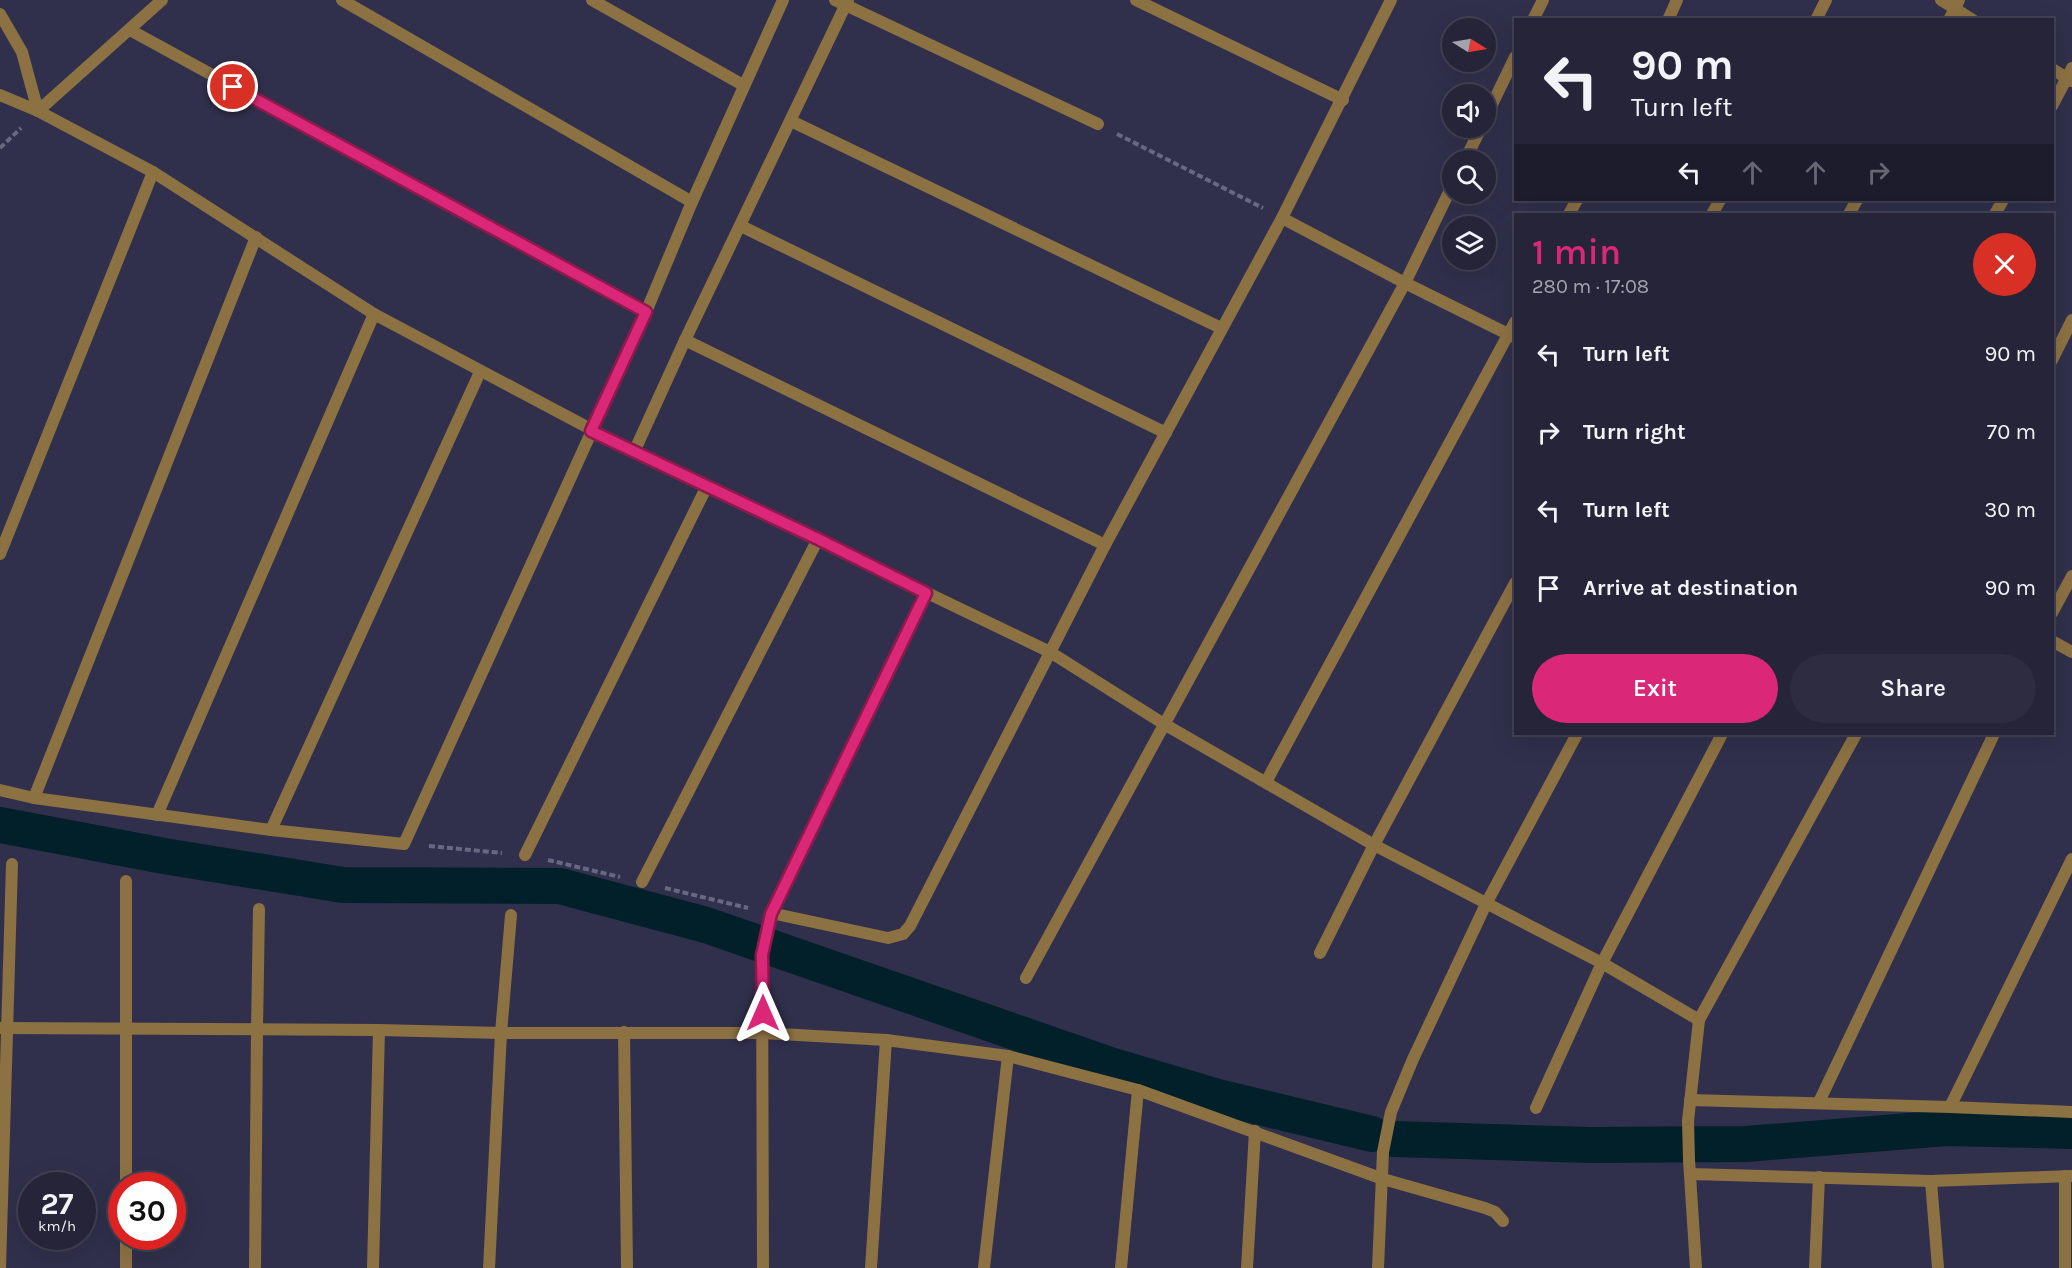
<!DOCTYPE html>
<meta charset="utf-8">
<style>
:root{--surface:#252439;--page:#2d2c41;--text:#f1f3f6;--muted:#a3a4ae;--line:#424153;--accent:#db2777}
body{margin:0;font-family:Karla,sans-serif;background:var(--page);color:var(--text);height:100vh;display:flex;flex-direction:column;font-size:22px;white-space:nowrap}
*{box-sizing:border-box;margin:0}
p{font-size:20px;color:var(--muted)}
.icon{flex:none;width:33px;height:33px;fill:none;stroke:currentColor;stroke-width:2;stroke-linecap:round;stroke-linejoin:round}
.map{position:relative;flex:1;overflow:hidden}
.side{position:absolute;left:1514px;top:213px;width:540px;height:522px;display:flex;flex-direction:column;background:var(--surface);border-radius:0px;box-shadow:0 6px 24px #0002,0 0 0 2px var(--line)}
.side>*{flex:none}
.guide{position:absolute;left:1514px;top:18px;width:540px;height:183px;border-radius:0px;box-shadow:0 6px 24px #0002,0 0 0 2px var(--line);background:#252439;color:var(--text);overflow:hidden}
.needle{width:39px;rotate:101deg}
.buttons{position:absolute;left:1442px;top:18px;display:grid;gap:12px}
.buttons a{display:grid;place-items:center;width:54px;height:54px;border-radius:50%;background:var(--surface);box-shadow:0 6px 24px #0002,0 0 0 2px var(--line);font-size:30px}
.speed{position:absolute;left:18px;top:1172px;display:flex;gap:12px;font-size:30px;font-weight:700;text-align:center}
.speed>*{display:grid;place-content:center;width:78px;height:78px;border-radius:50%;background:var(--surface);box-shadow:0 6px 24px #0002,0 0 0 2px var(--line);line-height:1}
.speed small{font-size:15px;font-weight:400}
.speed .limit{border:9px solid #d22;background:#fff;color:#111}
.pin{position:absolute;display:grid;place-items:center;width:51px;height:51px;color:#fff;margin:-26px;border:3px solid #fff;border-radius:50%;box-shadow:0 2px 6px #0007}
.me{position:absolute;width:66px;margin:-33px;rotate:0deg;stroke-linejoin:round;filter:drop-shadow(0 0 4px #0008)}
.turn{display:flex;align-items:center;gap:21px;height:126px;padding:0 18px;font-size:27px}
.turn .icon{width:78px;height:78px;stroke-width:2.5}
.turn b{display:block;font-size:42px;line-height:51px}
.lanes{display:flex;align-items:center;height:57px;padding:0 18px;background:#0003;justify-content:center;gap:30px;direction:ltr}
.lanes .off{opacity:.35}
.round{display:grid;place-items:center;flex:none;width:63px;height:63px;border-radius:32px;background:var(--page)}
.summary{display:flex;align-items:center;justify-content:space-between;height:102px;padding:0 18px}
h1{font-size:36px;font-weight:600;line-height:45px;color:var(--accent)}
.button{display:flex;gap:12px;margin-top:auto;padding:12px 18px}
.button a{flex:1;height:69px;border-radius:36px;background:var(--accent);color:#fff;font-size:24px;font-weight:600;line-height:69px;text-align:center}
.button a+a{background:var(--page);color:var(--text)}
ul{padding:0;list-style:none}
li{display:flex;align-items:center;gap:18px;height:78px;padding:0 18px}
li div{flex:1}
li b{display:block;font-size:22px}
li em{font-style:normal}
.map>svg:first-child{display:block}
</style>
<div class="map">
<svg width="2072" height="1268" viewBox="0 0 2072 1268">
<rect width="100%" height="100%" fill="#31304c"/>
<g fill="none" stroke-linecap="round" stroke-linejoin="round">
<g stroke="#02202a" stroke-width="36">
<polyline points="0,825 164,856 343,885 560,886 706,925 1110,1065 1218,1097 1372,1134"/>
<polyline points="1394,1139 1591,1145 1746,1144 1947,1128 2072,1131"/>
</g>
<g stroke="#696881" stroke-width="4" stroke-dasharray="6 3" stroke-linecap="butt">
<polyline points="1117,134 1263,208"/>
<polyline points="0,148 21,128"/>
<polyline points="429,846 502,853"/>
<polyline points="548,860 620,877"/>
<polyline points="665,888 748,908"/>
</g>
<polyline stroke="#8c7143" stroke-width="12" points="257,1029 259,909"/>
<g stroke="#8c7143" stroke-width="12">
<polyline points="342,0 692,202"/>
<polyline points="592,0 743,85"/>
<polyline points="835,0 1098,124"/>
<polyline points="1136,0 1343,100"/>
<polyline points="1941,0 1973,20"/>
<polyline points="0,14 22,52 38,111"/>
<polyline points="1533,20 1543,0"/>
<polyline points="1668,20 1677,0"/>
<polyline points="1816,20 1826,0"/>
<polyline points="1949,20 1959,0"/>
<polyline points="130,30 646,312"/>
<polyline points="2052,69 2072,81"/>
<polyline points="0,95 38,111 153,172 374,314 634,452 1050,652 1164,724 1374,845 1602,963 1699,1020"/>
<polyline points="2052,106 2072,68"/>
<polyline points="38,111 162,0"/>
<polyline points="1485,119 1515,57"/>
<polyline points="791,121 1221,328"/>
<polyline points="1465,160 1481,128"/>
<polyline points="1569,214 1577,200"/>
<polyline points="1712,214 1720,200"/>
<polyline points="1849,214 1857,200"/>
<polyline points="1995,214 2003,200"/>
<polyline points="1282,218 1405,283 1514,337"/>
<polyline points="741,226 1166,433"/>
<polyline points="685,340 1105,545"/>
<polyline points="2052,360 2072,320"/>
<polyline points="634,452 685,340 848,0"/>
<polyline points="0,554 153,172"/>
<polyline points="2052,613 2072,576"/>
<polyline points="2052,641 2072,652"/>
<polyline points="1266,782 1515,322"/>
<polyline points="0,790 34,798 271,830 404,844 646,312 692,202 783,0"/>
<polyline points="34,798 256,237"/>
<polyline points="157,815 374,314"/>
<polyline points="271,830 480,372"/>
<polyline points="525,855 707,486"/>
<polyline points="642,882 818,539"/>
<polyline points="771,913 888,938 903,934 910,926 1105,545 1282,218 1391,0"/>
<polyline points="1320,953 1374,845 1515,583"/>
<polyline points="1026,978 1405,283 1452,186"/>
<polyline points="0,1028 379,1030 501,1033 763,1033 886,1040 1008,1056 1138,1090 1383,1179 1485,1208 1495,1212 1503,1221"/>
<polyline points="624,1032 627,1268"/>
<polyline points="1690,1100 1950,1107 2072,1112"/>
<polyline points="1819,1102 1994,734"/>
<polyline points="1950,1107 2072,859"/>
<polyline points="1536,1108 1602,963 1722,734"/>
<polyline points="1690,1174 1931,1181 2072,1176"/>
<polyline points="1931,1181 1938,1268"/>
<polyline points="126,1185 126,881"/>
<polyline points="126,1236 126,1268"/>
<polyline points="0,1268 12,864"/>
<polyline points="255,1268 257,1029"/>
<polyline points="373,1268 379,1030"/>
<polyline points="489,1268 501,1033 511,915"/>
<polyline points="763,1268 762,955 771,913 926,593"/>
<polyline points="871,1268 886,1040"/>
<polyline points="984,1268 1008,1056"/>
<polyline points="1121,1268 1138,1090"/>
<polyline points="1247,1268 1255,1131"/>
<polyline points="1378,1268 1383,1152 1391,1112 1413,1059 1487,902 1577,734"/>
<polyline points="1696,1268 1689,1160 1688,1121 1699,1020 1856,734"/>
<polyline points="1815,1268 1819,1177"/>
<polyline points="2065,1268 2065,1176"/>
</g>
</g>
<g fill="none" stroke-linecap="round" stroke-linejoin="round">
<g stroke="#8e194d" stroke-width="15">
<polyline id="route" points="233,87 646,312 591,431 818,539 926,593 771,914 762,955 763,1013"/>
</g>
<use href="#route" stroke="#db2777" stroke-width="10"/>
</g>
</svg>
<div class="buttons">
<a><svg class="needle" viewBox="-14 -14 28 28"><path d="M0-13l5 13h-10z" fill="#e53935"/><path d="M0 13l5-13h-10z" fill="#a3a4ae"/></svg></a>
<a><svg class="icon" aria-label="sound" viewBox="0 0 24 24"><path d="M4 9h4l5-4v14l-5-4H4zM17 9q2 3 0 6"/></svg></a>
<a><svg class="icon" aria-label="search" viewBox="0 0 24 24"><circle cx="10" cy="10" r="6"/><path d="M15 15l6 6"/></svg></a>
<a><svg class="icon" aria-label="layers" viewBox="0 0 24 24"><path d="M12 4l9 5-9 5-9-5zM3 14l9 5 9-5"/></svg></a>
</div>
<div class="speed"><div>27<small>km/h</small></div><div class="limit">30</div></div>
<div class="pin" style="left:233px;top:87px;background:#d93025"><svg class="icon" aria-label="arrive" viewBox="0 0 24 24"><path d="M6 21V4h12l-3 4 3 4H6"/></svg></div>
<svg class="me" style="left:763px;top:1013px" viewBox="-20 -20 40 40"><path d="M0-17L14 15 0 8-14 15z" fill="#db2777" stroke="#fff" stroke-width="4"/></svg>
<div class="guide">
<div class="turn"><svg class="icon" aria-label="left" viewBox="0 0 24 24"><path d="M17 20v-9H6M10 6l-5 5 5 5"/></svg><div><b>90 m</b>Turn left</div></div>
<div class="lanes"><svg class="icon" aria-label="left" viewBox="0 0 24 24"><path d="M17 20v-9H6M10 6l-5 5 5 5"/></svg><svg class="icon off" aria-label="ahead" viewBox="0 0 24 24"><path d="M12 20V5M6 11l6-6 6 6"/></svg><svg class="icon off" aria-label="ahead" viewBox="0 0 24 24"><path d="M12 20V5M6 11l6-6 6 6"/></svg><svg class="icon off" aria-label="right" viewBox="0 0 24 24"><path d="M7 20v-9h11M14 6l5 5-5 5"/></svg></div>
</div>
<section class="side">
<div class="summary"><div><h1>1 min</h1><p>280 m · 17:08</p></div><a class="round" style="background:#d93025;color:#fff"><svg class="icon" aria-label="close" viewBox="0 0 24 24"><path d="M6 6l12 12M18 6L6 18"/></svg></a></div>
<ul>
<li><svg class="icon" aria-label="left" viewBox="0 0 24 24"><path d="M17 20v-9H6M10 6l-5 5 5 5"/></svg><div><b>Turn left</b></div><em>90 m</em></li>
<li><svg class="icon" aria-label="right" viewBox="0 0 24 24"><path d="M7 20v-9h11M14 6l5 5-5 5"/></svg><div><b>Turn right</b></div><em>70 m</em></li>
<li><svg class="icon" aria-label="left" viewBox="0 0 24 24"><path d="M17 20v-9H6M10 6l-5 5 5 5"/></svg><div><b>Turn left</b></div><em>30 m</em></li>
<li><svg class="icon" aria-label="arrive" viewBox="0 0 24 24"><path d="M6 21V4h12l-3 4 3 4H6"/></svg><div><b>Arrive at destination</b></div><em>90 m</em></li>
</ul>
<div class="button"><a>Exit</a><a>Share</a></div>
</section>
</div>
